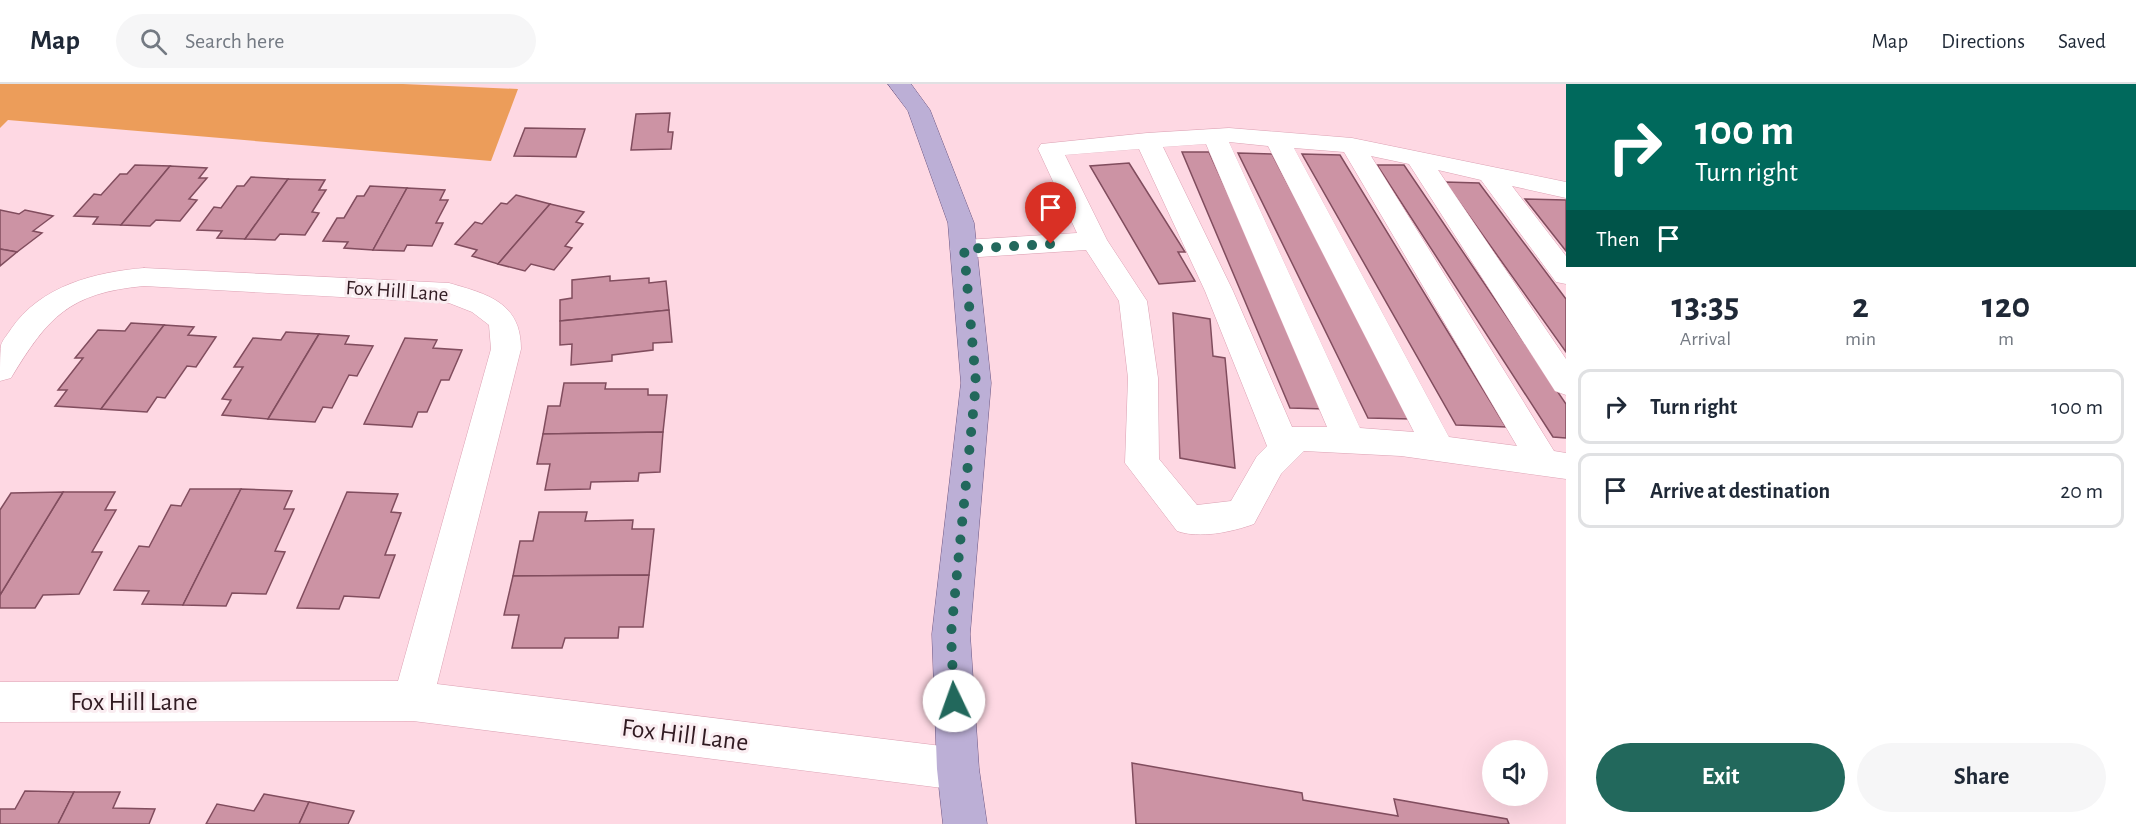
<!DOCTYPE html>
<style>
:root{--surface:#fff;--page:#f6f6f7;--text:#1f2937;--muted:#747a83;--line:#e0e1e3;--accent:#22685c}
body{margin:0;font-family:"Alegreya Sans",sans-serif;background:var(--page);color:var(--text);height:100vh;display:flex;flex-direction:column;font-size:22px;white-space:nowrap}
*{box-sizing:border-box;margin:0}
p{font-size:20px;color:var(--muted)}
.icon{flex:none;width:33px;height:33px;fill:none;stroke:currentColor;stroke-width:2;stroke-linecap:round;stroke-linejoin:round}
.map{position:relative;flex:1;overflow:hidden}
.drawer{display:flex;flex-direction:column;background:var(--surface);width:570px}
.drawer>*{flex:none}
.top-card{background:#00695c;color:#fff;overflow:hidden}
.buttons{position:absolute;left:1482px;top:656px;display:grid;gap:12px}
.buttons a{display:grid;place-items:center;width:66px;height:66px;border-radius:50%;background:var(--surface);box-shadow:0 6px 24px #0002;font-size:30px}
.pin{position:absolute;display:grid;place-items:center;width:51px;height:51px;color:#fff;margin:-62px -26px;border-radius:50% 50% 50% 0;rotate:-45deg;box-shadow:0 0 6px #0007}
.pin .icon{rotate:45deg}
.me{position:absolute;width:66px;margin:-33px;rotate:357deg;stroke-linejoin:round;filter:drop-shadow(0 0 4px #0008)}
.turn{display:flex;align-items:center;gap:21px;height:126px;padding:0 30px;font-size:27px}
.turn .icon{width:78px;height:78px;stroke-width:2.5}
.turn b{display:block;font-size:42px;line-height:51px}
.then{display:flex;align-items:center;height:57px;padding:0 30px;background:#0003;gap:12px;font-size:22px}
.eta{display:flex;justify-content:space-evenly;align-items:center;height:102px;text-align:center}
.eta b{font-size:36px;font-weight:700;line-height:42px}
.primary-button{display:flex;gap:12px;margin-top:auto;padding:12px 30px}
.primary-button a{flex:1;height:69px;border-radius:36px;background:var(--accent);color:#fff;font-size:24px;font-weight:700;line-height:69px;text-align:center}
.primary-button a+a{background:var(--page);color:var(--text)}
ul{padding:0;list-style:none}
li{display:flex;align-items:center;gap:18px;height:75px;margin:0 12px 9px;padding:0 18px;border:3px solid var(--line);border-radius:12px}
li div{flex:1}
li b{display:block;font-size:22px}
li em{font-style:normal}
header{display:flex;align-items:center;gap:36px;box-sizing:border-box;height:84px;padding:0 30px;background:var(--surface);border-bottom:2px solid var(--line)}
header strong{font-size:28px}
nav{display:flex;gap:33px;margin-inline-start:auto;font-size:21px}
.search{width:420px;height:54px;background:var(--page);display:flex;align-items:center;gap:15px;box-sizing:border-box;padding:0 21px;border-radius:33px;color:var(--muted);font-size:22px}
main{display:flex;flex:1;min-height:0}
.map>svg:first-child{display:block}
</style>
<header>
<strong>Map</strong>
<div class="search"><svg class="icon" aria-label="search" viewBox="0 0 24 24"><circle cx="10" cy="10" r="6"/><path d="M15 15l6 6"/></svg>Search here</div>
<nav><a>Map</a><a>Directions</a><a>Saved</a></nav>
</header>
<main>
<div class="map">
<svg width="1566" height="740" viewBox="0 0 1566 740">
<rect width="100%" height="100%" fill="#fed8e3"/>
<polygon fill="#ec9d5a" points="0,0 403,0 518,5 491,77 8,36 0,44"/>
<g fill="#cc93a4" stroke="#814d5e" stroke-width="1.5">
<polygon points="670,29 668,48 673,48 671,65 631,66 636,30"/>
<polygon points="525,44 585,45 576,73 514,72"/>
<polygon points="1182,68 1209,68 1325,325 1290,324"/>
<polygon points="1238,69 1272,70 1411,335 1368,334"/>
<polygon points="1302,70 1340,71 1506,343 1456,341"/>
<polygon points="1129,79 1185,168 1178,168 1195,197 1159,200 1090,82"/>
<polygon points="135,81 170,82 121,141 93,140 98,133 74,132 94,110 101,111 120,90 127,90"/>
<polygon points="1377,81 1404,81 1566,320 1566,354 1553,353"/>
<polygon points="170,82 207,84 199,94 207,94 189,115 197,116 180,137 156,136 150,142 121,141"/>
<polygon points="251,93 288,95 245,155 217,154 222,147 197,146 214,123 221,124 237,102 244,102"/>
<polygon points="288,95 325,96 319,106 326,106 312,128 319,129 305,151 280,150 275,156 245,155"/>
<polygon points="1445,98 1479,99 1566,215 1566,268"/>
<polygon points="370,102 407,104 373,166 344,164 348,158 323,157 337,134 344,134 357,112 364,112"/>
<polygon points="407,104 445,106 440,116 448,116 436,139 443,139 432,162 407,161 404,167 373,166"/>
<polygon points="516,111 550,120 498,180 472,172 477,166 455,160 475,138 482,140 501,119 507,120"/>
<polygon points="1525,115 1566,116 1566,167"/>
<polygon points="550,120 584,128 576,138 583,140 565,162 572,164 554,186 531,180 525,187 498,180"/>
<polygon points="0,126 19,130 25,126 53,132 33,147 42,149 17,168 0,165"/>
<polygon points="0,165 17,168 0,182"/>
<polygon points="610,192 610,197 649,194 649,199 666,197 669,226 560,237 560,216 572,214 572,196"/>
<polygon points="669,226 672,258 653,259 653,266 612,271 612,277 571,281 572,260 560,261 560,237"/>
<polygon points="1173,229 1210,235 1213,272 1225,274 1235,384 1180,374"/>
<polygon points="131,239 164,241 101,325 55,322 67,306 58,306 83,274 75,274 98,246 125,247"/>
<polygon points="164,241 194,243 188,251 216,253 196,283 187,282 165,314 157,313 147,328 101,325"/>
<polygon points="286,248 319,250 268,335 222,331 231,316 222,315 243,283 234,283 253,254 281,256"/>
<polygon points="319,250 349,252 345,260 373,262 357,292 349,291 332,324 323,323 315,338 268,335"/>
<polygon points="405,254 437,256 433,264 462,266 449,296 441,296 427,328 418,328 412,343 364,340"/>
<polygon points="564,299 606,299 605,305 648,305 648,311 667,311 663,348 543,350 548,322 560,322"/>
<polygon points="663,348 660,388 639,389 638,397 591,398 590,405 545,406 550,380 537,380 543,350"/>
<polygon points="190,405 241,405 183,521 142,520 149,507 114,506 139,462 149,463 171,421 181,422"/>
<polygon points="241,405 292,407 284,425 294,425 275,467 285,468 266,510 232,509 226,522 183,521"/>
<polygon points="63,408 115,408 105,426 116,426 92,468 102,468 79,510 43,511 35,524 0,524 0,511"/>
<polygon points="63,408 0,511 0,426 11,409"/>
<polygon points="347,408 398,410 391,428 401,429 385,471 395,471 379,514 344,512 339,525 297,524"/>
<polygon points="539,428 587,428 585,437 633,436 632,445 654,445 649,491 513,492 520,457 533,457"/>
<polygon points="649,491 643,543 619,543 618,554 565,554 562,564 512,564 519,531 504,531 513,492"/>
<polygon points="1132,679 1302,709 1303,716 1398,732 1394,715 1507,735 1509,740 1136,740"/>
<polygon points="25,707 74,708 58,740 0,740 0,725 15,725"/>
<polygon points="74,708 120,708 113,724 155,725 149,740 58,740"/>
<polygon points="264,710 309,718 299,740 206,740 217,720 254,727"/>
<polygon points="309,718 354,727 348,740 299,740"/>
</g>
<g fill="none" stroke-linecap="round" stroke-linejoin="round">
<g stroke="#dca1b3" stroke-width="1">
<g id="minor">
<path d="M1229 44 1352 54 1566 98V114L1512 102 1566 172V200L1556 198 1481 96 1438 86 1566 275V311L1555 307 1409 80 1371 72 1554 367 1566 369V395L1401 372 1304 367 1281 390 1254 440C1232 448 1199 455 1177 447L1125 379 1128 294 1119 217 1086 166 964 174 954 171 950 165 954 159 964 156 1077 149 1038 65 1041 60 1147 49ZM1229 58 1268 62 1414 348 1360 344ZM1206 60 1327 343H1292L1233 207 1163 63ZM1294 64 1344 68 1517 362 1449 353ZM1139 65 1205 207 1267 362 1257 372 1231 417 1197 421 1159 375 1158 294 1147 217 1107 156 1065 71Z"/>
<path d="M144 184 449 199C487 210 521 218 521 265L437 600 958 664 973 670 979 685 973 700 958 706 413 637 0 638V598L398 597 491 265 489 241 472 228 449 219 144 202C69 209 48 233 11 294L0 297C0 287 0 270 1 261 3 255 8 250 11 245 40 202 95 188 144 184Z"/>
</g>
</g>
<g stroke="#6e5884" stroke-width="1">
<polygon id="major" points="888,0 911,0 930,26 974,139 991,299 970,550 979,685 987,740 943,740 937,685 932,550 961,299 948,139 908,27"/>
</g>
<use href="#minor" fill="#fff" fill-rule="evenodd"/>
<use href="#major" fill="#bcafd6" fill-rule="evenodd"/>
</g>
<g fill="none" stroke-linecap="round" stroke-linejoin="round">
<polyline stroke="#22685c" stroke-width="10" stroke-dasharray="0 18" points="954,617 951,550 976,299 964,165 1051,160"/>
</g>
<g text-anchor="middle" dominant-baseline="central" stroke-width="6" stroke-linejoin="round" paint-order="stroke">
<g font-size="21" fill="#301a21" stroke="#faedf1">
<text transform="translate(397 207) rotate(4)">Fox Hill Lane</text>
</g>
<g font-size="26" fill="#301a21" stroke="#faedf1">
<text x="134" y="618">Fox Hill Lane</text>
<text transform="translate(685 651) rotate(7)">Fox Hill Lane</text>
</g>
</g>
</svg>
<div class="buttons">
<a><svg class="icon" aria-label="sound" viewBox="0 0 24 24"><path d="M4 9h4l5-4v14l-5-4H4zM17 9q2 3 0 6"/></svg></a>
</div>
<div class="pin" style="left:1051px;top:160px;background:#d93025"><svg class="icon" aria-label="arrive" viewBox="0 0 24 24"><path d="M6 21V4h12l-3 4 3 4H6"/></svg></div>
<svg class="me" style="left:954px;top:617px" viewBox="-20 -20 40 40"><circle r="19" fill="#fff"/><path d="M0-13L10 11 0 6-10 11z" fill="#22685c"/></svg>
</div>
<section class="drawer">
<div class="top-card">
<div class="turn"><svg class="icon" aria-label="right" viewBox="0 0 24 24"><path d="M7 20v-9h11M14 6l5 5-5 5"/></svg><div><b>100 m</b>Turn right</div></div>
<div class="then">Then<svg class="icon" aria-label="arrive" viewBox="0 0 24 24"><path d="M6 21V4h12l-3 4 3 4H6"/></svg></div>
</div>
<div class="eta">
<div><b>13:35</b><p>Arrival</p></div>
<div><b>2</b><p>min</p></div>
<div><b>120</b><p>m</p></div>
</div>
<ul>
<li><svg class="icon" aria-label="right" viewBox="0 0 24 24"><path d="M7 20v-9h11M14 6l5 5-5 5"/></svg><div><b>Turn right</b></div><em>100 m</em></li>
<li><svg class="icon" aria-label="arrive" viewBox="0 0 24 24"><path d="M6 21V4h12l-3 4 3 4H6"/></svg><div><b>Arrive at destination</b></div><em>20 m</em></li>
</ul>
<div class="primary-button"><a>Exit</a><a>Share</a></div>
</section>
</main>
